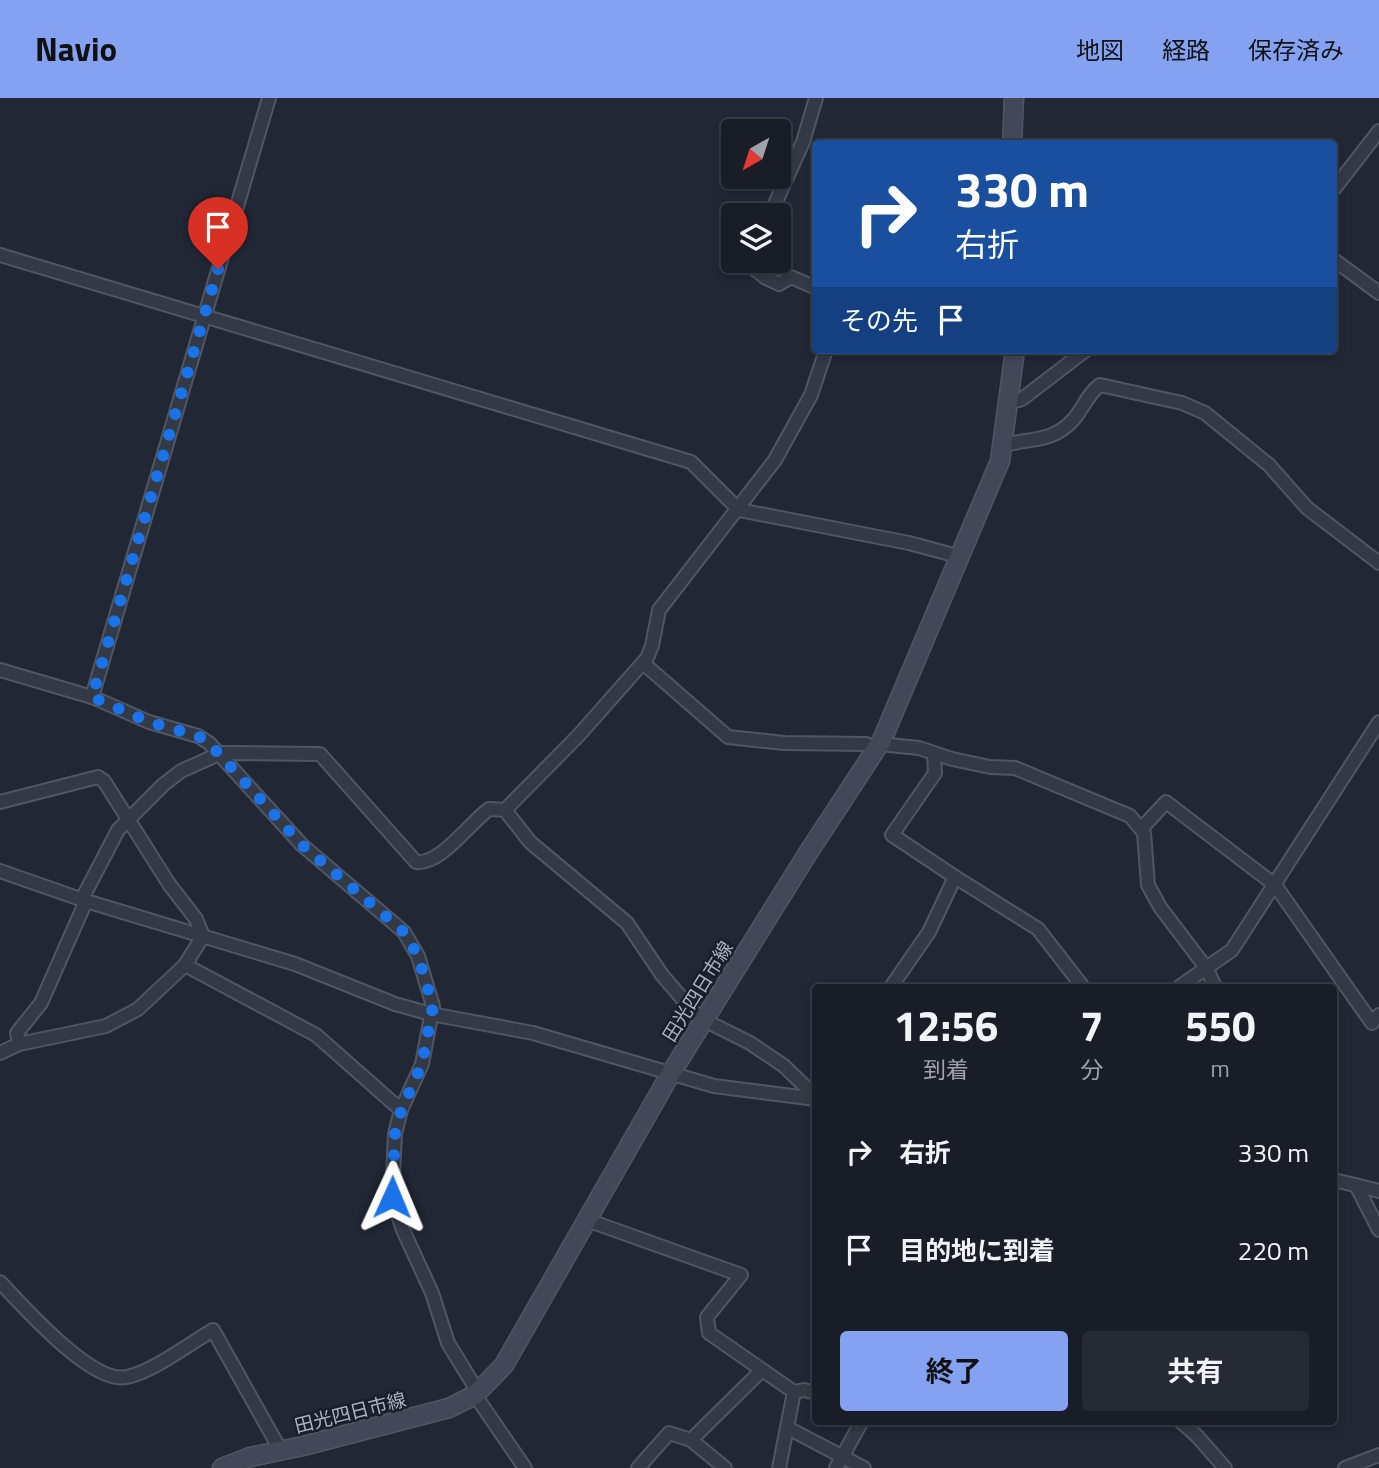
<!DOCTYPE html>
<html lang="ja">
<meta charset="utf-8">
<style>
:root{--surface:#191d28;--page:#262a34;--text:#f1f3f6;--muted:#9fa2a8;--line:#373b45;--accent:#85a1f1}
body{margin:0;font-family:"Titillium Web","Noto Sans JP",sans-serif;background:var(--page);color:var(--text);height:100vh;display:flex;flex-direction:column;font-size:26px;white-space:nowrap}
*{box-sizing:border-box;margin:0}
p{font-size:23px;color:var(--muted)}
.icon{flex:none;width:38px;height:38px;fill:none;stroke:currentColor;stroke-width:2;stroke-linecap:round;stroke-linejoin:round}
.map{position:relative;flex:1;overflow:hidden}
.side{position:absolute;left:812px;top:886px;width:525px;height:441px;display:flex;flex-direction:column;background:var(--surface);border-radius:7px;box-shadow:0 4px 10px #0003,0 0 0 2px var(--line)}
.side>*{flex:none}
.hud{position:absolute;left:812px;top:42px;width:525px;height:214px;border-radius:7px;box-shadow:0 4px 10px #0003,0 0 0 2px var(--line);background:#1a4fa0;color:#fff;overflow:hidden}
.needle{width:46px;rotate:219deg}
.controls{position:absolute;left:721px;top:21px;display:grid;gap:14px}
.controls a{display:grid;place-items:center;width:70px;height:70px;border-radius:7px;background:var(--surface);box-shadow:0 4px 10px #0003,0 0 0 2px var(--line);font-size:35px}
.pin{position:absolute;display:grid;place-items:center;width:60px;height:60px;color:#fff;margin:-72px -30px;border-radius:50% 50% 50% 0;rotate:-45deg;box-shadow:0 0 7px #0007}
.pin .icon{rotate:45deg}
.me{position:absolute;width:77px;margin:-38px;rotate:1deg;stroke-linejoin:round;filter:drop-shadow(0 0 5px #0008)}
.turn{display:flex;align-items:center;gap:24px;height:147px;padding:0 28px;font-size:32px}
.turn .icon{width:91px;height:91px;stroke-width:2.5}
.turn b{display:block;font-size:49px;line-height:60px}
.then{display:flex;align-items:center;height:66px;padding:0 28px;background:#0003;gap:14px;font-size:26px}
.eta{display:flex;justify-content:space-evenly;align-items:center;height:119px;text-align:center}
.eta b{font-size:42px;font-weight:700;line-height:49px}
.cta{display:flex;gap:14px;margin-top:auto;padding:14px 28px}
.cta a{flex:1;height:80px;border-radius:7px;background:var(--accent);color:#111;font-size:28px;font-weight:700;line-height:80px;text-align:center}
.cta a+a{background:var(--page);color:var(--text)}
ul{padding:0;list-style:none}
li{display:flex;align-items:center;gap:21px;height:98px;padding:0 28px}
li div{flex:1}
li b{display:block;font-size:26px}
li em{font-style:normal}
header{display:flex;align-items:center;gap:42px;box-sizing:border-box;height:98px;padding:0 35px;background:var(--accent);color:#111}
header strong{font-size:33px}
nav{display:flex;gap:38px;margin-inline-start:auto;font-size:24px}
.map>svg:first-child{display:block}
</style>
<header>
<strong>Navio</strong>
<nav><a>地図</a><a>経路</a><a>保存済み</a></nav>
</header>
<div class="map">
<svg width="1379" height="1370" viewBox="0 0 1379 1370">
<rect width="100%" height="100%" fill="#212735"/>
<g fill="none" stroke-linecap="round" stroke-linejoin="round">
<g stroke="#515664" stroke-width="16">
<g id="minor">
<polyline points="1334,91 1379,33"/>
<polyline points="770,117 803,44 816,0"/>
<polyline points="0,157 691,364 739,412 909,445 961,459"/>
<polyline points="1334,162 1379,195"/>
<polyline points="750,163 748,166 766,180 779,186 791,179 816,190"/>
<polyline points="1008,305 1022,301 1086,252"/>
<path d="M1002 348C1029 339 1051 346 1073 322 1083 311 1088 295 1100 287L1182 305 1205 315 1269 367 1307 410 1379 465"/>
<polyline points="643,565 728,639 784,645 866,646 875,652"/>
<polyline points="0,572 92,599 149,624 198,638 209,645 302,747 404,834 418,858 433,908 422,966 401,1012 395,1036 392,1099 403,1132 432,1195 448,1245 478,1294"/>
<polyline points="92,599 269,0"/>
<polyline points="882,642 889,647 919,650 952,661 990,669 1015,670 1130,718 1144,735 1148,787 1160,809 1207,871 1215,889"/>
<polyline points="0,704 98,679 104,683 169,786 196,821 203,838 185,867 138,911 106,928 19,946 0,955"/>
<polyline points="505,712 579,637 647,560 652,548 659,512 775,362 811,297 826,252"/>
<polyline points="1142,730 1166,704 1275,787 1372,925 1379,917"/>
<polyline points="0,773 86,803 295,866 395,906 431,916 533,935 714,988 816,1001"/>
<polyline points="955,779 1038,831 1083,889"/>
<path d="M82 801 118 732 163 687 181 673 221 655 320 656 416 764C440 767 469 726 489 711L505 712 530 744 627 825 662 877 698 919 750 945 784 968 816 999"/>
<polyline points="185,867 316,937 401,1012"/>
<polyline points="891,889 929,834 955,779 892,737 935,675 934,656"/>
<polyline points="1179,889 1232,852 1379,624"/>
<polyline points="19,946 17,935 41,905 86,803"/>
<polyline points="1334,1082 1379,1093"/>
<polyline points="1356,1087 1379,1132"/>
<polyline points="587,1122 741,1177 707,1219 709,1235 794,1294 779,1370"/>
<path d="M0 1184C23 1208 92 1287 127 1279 154 1273 189 1246 213 1232L281 1353"/>
<polyline points="794,1294 804,1292 816,1295"/>
<polyline points="475,1297 525,1370"/>
<polyline points="1180,1323 1197,1338 1225,1370"/>
<polyline points="788,1330 864,1370"/>
<polyline points="691,1342 761,1273"/>
<polyline points="638,1370 669,1335 691,1342 725,1370"/>
<polyline points="836,1370 862,1323"/>
<polyline points="1345,1370 1379,1357"/>
</g>
</g>
<g stroke="#515664" stroke-width="21">
<g id="secondary">
<polyline points="1012,46 1014,0"/>
<polyline points="222,1370 250,1359 303,1348 449,1310 475,1297 504,1267 671,975 808,755 882,642 1000,363 1015,252"/>
</g>
</g>
<use href="#minor" stroke="#343946" stroke-width="12"/>
<use href="#secondary" stroke="#424858" stroke-width="18"/>
</g>
<g fill="none" stroke-linecap="round" stroke-linejoin="round">
<polyline stroke="#1a73e8" stroke-width="12" stroke-dasharray="0 21.6" points="218,171 92,599 149,624 198,638 209,645 302,747 404,834 418,858 433,908 422,966 401,1013 395,1036 392,1099"/>
</g>
<g text-anchor="middle" dominant-baseline="central" stroke-width="5" stroke-linejoin="round" paint-order="stroke">
<g font-size="19" fill="#aeb3c3" stroke="#191e2a">
<text transform="translate(697 893) rotate(-58)">田光四日市線</text>
<text transform="translate(350 1314) rotate(-14)">田光四日市線</text>
</g>
</g>
</svg>
<div class="controls">
<a><svg class="needle" viewBox="-14 -14 28 28"><path d="M0-13l5 13h-10z" fill="#e53935"/><path d="M0 13l5-13h-10z" fill="#9fa2a8"/></svg></a>
<a><svg class="icon" aria-label="layers" viewBox="0 0 24 24"><path d="M12 4l9 5-9 5-9-5zM3 14l9 5 9-5"/></svg></a>
</div>
<div class="pin" style="left:218px;top:171px;background:#d93025"><svg class="icon" aria-label="arrive" viewBox="0 0 24 24"><path d="M6 21V4h12l-3 4 3 4H6"/></svg></div>
<svg class="me" style="left:392px;top:1099px" viewBox="-20 -20 40 40"><path d="M0-17L14 15 0 8-14 15z" fill="#1a73e8" stroke="#fff" stroke-width="4"/></svg>
<div class="hud">
<div class="turn"><svg class="icon" aria-label="right" viewBox="0 0 24 24"><path d="M7 20v-9h11M14 6l5 5-5 5"/></svg><div><b>330 m</b>右折</div></div>
<div class="then">その先<svg class="icon" aria-label="arrive" viewBox="0 0 24 24"><path d="M6 21V4h12l-3 4 3 4H6"/></svg></div>
</div>
<section class="side">
<div class="eta">
<div><b>12:56</b><p>到着</p></div>
<div><b>7</b><p>分</p></div>
<div><b>550</b><p>m</p></div>
</div>
<ul>
<li><svg class="icon" aria-label="right" viewBox="0 0 24 24"><path d="M7 20v-9h11M14 6l5 5-5 5"/></svg><div><b>右折</b></div><em>330 m</em></li>
<li><svg class="icon" aria-label="arrive" viewBox="0 0 24 24"><path d="M6 21V4h12l-3 4 3 4H6"/></svg><div><b>目的地に到着</b></div><em>220 m</em></li>
</ul>
<div class="cta"><a>終了</a><a>共有</a></div>
</section>
</div>
